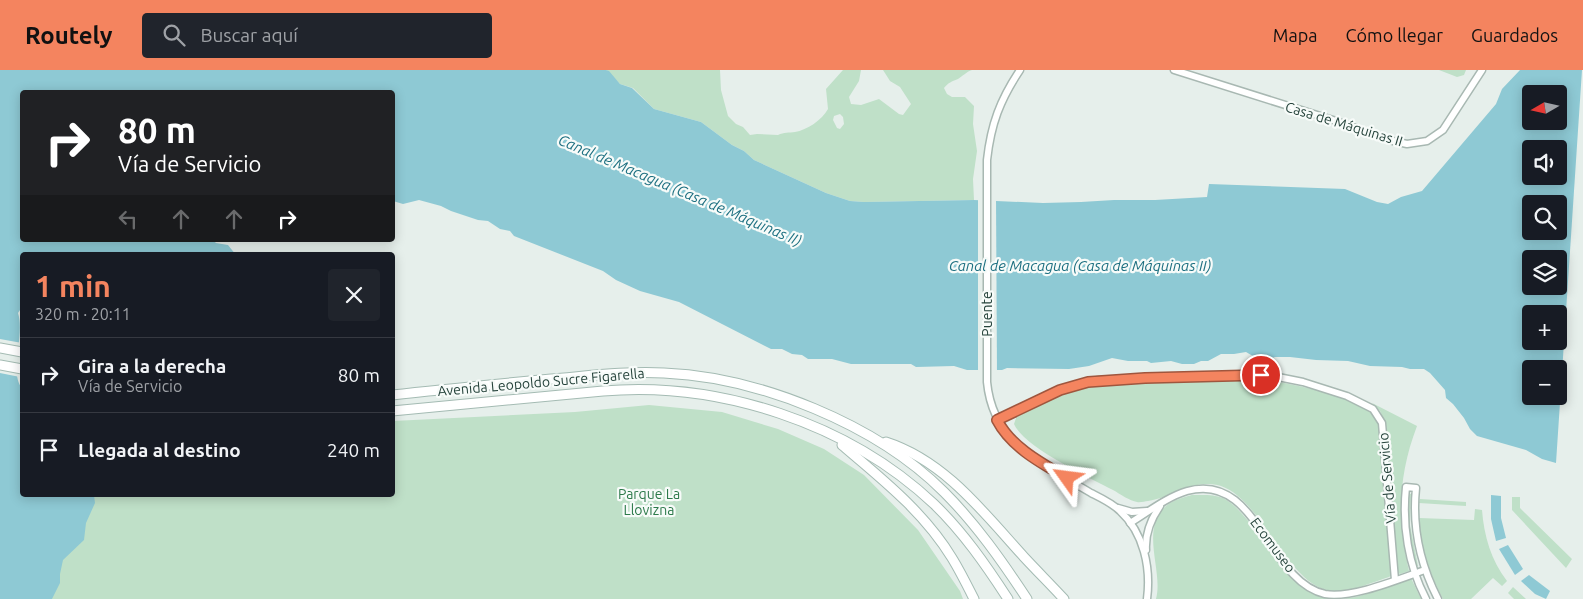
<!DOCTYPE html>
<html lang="es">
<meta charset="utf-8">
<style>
:root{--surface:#171b24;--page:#20242c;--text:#f1f3f6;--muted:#9ea1a6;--line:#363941;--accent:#f4845f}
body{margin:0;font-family:Ubuntu,sans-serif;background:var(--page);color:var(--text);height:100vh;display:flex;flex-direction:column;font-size:19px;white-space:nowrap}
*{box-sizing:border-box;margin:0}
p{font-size:16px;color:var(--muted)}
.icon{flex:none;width:28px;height:28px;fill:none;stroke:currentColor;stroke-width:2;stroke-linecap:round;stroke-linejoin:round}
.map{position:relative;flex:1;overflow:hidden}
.sheet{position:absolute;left:20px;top:182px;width:375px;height:245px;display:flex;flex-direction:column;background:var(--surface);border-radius:5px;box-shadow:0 2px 12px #0003}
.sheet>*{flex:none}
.top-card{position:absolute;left:20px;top:20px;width:375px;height:152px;border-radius:5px;box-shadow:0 2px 12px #0003;background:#202124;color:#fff;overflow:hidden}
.needle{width:32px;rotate:261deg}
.buttons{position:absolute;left:1522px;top:15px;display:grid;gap:10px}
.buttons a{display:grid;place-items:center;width:45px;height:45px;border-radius:5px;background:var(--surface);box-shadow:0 2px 12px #0003;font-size:25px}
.pin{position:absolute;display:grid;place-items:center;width:42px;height:42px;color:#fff;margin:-21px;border:2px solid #fff;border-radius:50%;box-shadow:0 1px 5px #0007}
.me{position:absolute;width:55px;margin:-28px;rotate:301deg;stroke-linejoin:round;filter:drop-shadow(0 0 4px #0008)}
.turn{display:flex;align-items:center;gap:18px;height:105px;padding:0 15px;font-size:22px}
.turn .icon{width:65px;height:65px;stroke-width:2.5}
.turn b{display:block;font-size:35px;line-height:42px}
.lanes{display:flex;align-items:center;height:48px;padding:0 15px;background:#0003;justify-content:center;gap:25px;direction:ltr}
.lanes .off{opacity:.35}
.round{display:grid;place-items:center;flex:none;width:52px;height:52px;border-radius:5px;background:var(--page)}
.overview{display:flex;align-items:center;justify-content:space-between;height:85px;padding:0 15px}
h1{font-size:30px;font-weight:700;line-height:38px;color:var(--accent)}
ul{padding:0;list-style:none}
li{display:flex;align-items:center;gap:15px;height:75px;padding:0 15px;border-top:1px solid var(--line)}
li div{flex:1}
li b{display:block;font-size:19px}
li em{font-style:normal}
header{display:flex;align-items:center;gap:30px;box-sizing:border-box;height:70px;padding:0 25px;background:var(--accent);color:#111}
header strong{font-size:24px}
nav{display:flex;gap:28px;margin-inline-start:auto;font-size:18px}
.search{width:350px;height:45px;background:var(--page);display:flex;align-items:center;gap:12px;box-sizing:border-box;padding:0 18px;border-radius:5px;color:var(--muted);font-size:19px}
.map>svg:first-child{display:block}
</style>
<header>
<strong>Routely</strong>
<div class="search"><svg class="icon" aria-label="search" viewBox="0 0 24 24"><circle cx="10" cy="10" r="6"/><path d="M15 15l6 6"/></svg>Buscar aquí</div>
<nav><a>Mapa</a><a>Cómo llegar</a><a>Guardados</a></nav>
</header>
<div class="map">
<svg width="1583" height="529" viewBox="0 0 1583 529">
<rect width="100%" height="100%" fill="#e6efeb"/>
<g fill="#bfe0c8" fill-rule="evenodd">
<path d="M606 0H720L721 20 728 46 736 54 743 57 750 65 757 64 778 65C784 62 789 63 795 62 807 60 822 50 828 39L826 19 843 0H861L859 11 849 27 851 34 861 35 879 29 899 44 903 45 911 34 900 17 890 11 883 0H972C966 2 963 6 958 9 951 12 949 12 944 18L947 24 952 27H965L974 36 973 54 977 81 973 109 974 130 864 132 850 131 826 123 754 90 744 81 732 75 701 52 654 39 633 18 620 14ZM840 44 843 47 844 54 840 59 837 58 833 50 834 46Z"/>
<polygon points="1439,0 1466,0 1464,5 1457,7"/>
<path d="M1247 308C1275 310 1354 324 1373 344 1377 348 1378 353 1379 358L1392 505 1389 507C1373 512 1356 520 1338 521 1290 525 1265 431 1221 416 1193 408 1174 427 1148 431 1145 431 1140 433 1137 432 1130 431 1120 424 1113 420 1090 408 1024 377 1014 354L1017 345 1021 342 1066 322 1101 313Z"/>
<path d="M1372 333 1417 356C1398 406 1397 449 1409 501L1400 504 1397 502 1396 497 1386 354 1380 341Z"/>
<polygon points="649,335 722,342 778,359 824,379 864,405 918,460 960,521 963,529 18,529 22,425 392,425 393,351 575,342"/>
<polygon points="1409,424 1411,424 1410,455 1418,496 1416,496 1408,455"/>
<path d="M1192 425C1202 425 1213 424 1223 428 1235 434 1244 446 1253 457 1275 487 1299 529 1341 529 1363 528 1390 515 1411 508L1421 529H1156C1164 500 1137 455 1170 433 1177 429 1185 427 1192 425Z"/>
<polygon points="1512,427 1520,427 1520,438 1572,489 1566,498 1512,440"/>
<polygon points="1420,429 1466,432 1466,436 1419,433"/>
<path d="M1475 439 1482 440C1484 466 1491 490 1507 511L1502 516 1493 508 1471 529H1443C1430 504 1420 477 1419 448L1474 450Z"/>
<polygon points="1513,517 1526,529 1514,529 1508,523"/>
</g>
<g fill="#8ec9d4" fill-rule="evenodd">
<path d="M0 0H606L609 1 620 14 632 18 654 39 701 52 732 75 744 81 754 90 826 123 850 131 864 132 974 130 1043 133 1081 132 1114 130H1155L1207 127 1209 114 1345 119 1377 132 1388 134 1401 127 1422 121 1496 34 1502 19 1520 0H1582L1556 393 1542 389 1526 380 1477 366 1470 359 1464 348 1453 334 1446 328 1445 320 1430 303 1424 299H1410L1402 297 1370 296 1348 291 1316 290 1290 287H1275L1265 291 1258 289 1246 282 1234 284H1221L1208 291H1201L1194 294H1182L1171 291 1151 293 1147 291H1128L1112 288 1089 296 1069 299 1007 298 1002 300H967L954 296 916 297 911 294H851L832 289H808L802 285 792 284 782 279H771L679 232 640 221 616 210 603 201 514 166 510 161 500 159 488 151 478 150 451 141 441 136 419 130 403 134 393 131 392 22H22V170H213L216 173 228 175 236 185H22V237L18 243C25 264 9 304 22 318V425H94L95 433 86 453 84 470 63 490 60 504V513L52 529H0ZM1531 24H1559V51H1531ZM1531 79H1559V106H1531ZM1531 134H1559V161H1531ZM1531 189H1559V216H1531ZM1531 244H1559V271H1531ZM1531 299H1559V326H1531Z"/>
<polygon points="1491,425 1501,426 1501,448 1506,468 1496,471 1491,449"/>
<polygon points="1508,475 1523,499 1515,505 1499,479"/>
<polygon points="1529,505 1550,521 1546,529 1535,524 1521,511"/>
</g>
<g fill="#e6efeb">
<polygon points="978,127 996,128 997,303 978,302"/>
<polygon points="0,269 22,273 20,281 22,288 19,300 20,307 0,303"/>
</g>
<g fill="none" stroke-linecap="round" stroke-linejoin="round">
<g stroke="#a8b8b2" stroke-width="9">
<g id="street">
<path d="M1020 0C1000 30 991 54 987 90V312C993 375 1043 394 1091 423 1101 428 1112 433 1120 441 1144 463 1151 498 1147 529"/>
<polyline points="1174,0 1333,50 1393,71 1407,74 1427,71 1443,60 1482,0"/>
<path d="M997 350C1030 333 1063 315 1099 310L1251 305 1278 307 1303 312 1347 326 1373 339 1382 353 1395 510"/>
<polyline points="1118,438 1132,442 1147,441"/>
<path d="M1130 453C1148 442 1167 427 1187 421 1258 401 1267 511 1325 524 1351 529 1399 509 1425 500"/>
<path d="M1146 480C1145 464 1151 449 1160 436"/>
<path d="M1426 529C1408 495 1402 455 1406 417L1416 418C1412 457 1420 494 1438 529"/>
</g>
</g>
<g stroke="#a4bbb3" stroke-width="11">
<g id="secondary">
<polyline points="0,278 22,282"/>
<polyline points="0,295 22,299"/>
<path d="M392 325C445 319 498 314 551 309 588 306 626 301 664 303 759 307 876 354 944 422 976 454 1002 491 1027 529"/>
<path d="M392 341 603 321C719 311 848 353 934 434 963 462 986 495 1008 529"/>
<path d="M886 372C945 391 984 443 1024 487 1037 501 1051 515 1064 529"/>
<path d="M842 375C882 409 924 442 952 488 960 501 967 515 974 529"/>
</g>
</g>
<use href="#street" stroke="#fff" stroke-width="6"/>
<use href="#secondary" stroke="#fff" stroke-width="9"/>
</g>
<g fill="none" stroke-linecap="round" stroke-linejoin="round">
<g stroke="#9f563e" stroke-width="12">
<path id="route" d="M1067 408C1041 393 1011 377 997 350L1060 320 1088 312 1145 308 1261 305"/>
</g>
<use href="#route" stroke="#f4845f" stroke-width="9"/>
</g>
<g text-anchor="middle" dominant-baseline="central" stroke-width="4.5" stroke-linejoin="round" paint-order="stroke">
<g font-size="14" fill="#24423a" stroke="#f7fbf9">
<text transform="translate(1344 54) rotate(17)">Casa de Máquinas II</text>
<text transform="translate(987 244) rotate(-90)">Puente</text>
<text transform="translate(541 312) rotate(-5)">Avenida Leopoldo Sucre Figarella</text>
<text transform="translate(1387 408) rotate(-95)">Vía de Servicio</text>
<text transform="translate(1273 475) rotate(53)">Ecomuseo</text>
</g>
<g font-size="14" fill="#2d7a4b" stroke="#f7fbf9">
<text x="649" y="424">Parque La<tspan x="649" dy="16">Llovizna</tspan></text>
</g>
<g font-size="15" font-style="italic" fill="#1c6f80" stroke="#f7fbf9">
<text transform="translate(680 120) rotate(23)">Canal de Macagua (Casa de Máquinas II)</text>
<text x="1080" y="195">Canal de Macagua (Casa de Máquinas II)</text>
</g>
</g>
</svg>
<div class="buttons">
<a><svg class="needle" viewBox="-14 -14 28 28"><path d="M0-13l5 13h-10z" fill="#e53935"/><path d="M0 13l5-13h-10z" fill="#9ea1a6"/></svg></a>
<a><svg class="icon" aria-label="sound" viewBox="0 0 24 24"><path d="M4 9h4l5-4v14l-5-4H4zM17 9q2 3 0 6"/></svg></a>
<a><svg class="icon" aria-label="search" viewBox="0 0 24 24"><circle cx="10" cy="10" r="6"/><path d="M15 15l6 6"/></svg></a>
<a><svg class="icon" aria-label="layers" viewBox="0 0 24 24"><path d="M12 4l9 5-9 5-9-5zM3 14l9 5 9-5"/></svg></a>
<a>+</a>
<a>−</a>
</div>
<div class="pin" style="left:1261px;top:305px;background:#d93025"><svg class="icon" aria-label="arrive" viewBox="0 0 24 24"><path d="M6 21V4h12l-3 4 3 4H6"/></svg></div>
<svg class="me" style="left:1067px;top:408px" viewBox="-20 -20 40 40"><path d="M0-17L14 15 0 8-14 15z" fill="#f4845f" stroke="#fff" stroke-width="4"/></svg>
<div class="top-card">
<div class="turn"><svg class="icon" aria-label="right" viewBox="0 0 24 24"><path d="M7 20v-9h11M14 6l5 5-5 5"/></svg><div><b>80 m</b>Vía de Servicio</div></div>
<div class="lanes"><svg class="icon off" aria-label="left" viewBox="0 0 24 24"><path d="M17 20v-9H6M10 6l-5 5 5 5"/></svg><svg class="icon off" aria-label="ahead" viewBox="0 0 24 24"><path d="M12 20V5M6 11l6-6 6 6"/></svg><svg class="icon off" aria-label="ahead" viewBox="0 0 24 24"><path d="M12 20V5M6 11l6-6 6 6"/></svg><svg class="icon" aria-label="right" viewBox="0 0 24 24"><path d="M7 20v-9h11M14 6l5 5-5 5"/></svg></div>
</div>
<section class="sheet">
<div class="overview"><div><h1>1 min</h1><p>320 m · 20:11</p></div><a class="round"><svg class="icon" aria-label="close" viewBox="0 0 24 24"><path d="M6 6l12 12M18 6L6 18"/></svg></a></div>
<ul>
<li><svg class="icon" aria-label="right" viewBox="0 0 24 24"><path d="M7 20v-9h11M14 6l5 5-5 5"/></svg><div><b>Gira a la derecha</b><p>Vía de Servicio</p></div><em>80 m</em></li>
<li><svg class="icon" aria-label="arrive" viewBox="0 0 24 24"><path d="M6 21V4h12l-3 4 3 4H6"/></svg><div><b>Llegada al destino</b></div><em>240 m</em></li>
</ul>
</section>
</div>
